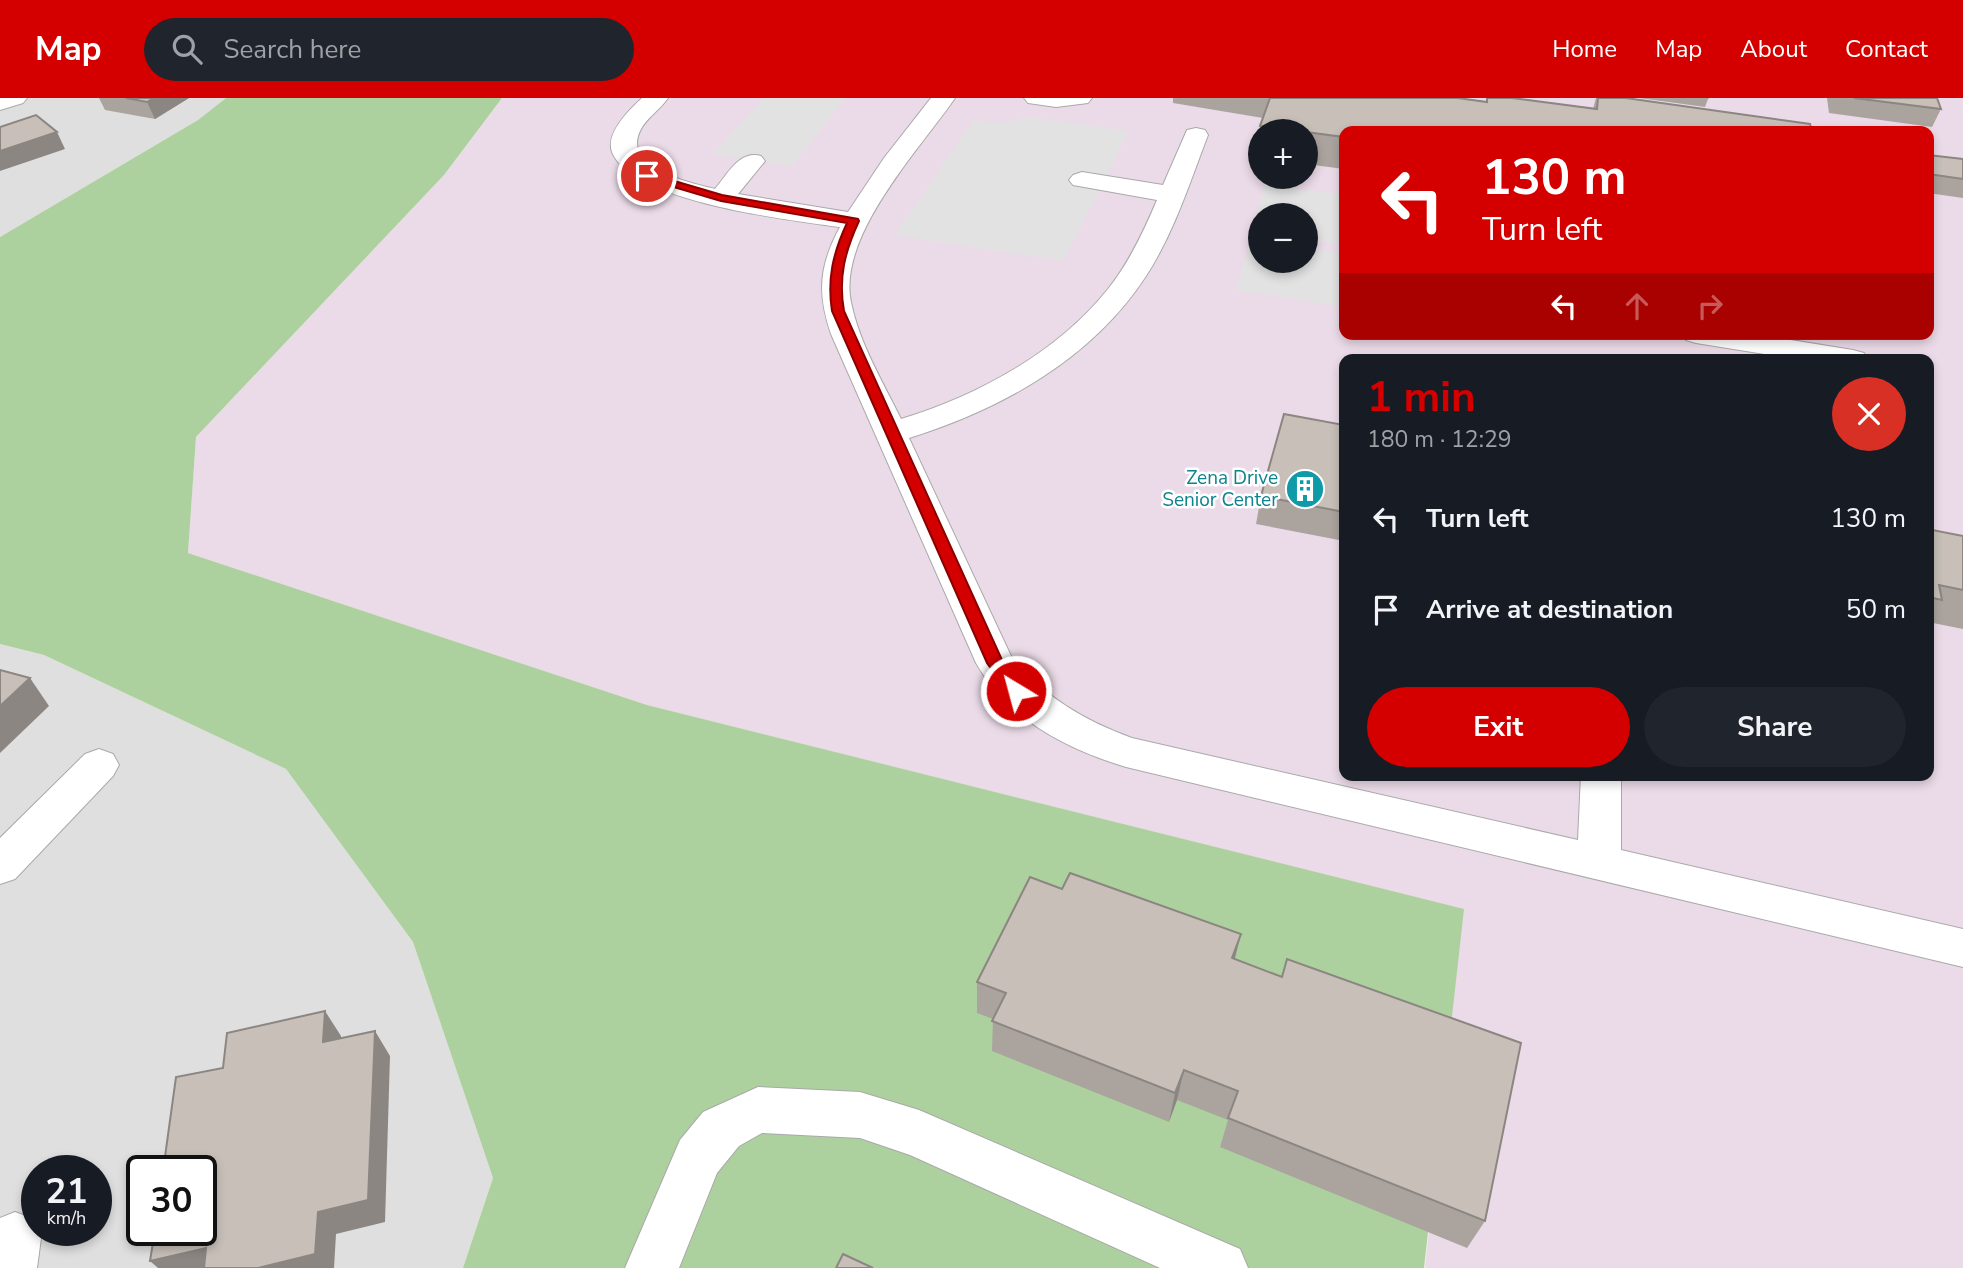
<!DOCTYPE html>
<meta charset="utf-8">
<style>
:root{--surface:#171b24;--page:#20242c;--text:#f1f3f6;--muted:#9ea1a6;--accent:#d40000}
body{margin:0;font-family:"Nunito Sans",sans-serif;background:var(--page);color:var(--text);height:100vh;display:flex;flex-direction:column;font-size:26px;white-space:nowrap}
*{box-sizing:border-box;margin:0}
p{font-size:23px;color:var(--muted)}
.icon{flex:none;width:38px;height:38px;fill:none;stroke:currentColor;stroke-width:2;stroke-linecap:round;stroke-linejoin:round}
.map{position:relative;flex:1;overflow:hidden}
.sheet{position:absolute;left:1339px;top:256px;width:595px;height:427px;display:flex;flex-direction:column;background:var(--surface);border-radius:14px;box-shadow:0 4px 10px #0003}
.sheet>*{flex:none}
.hud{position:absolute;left:1339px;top:28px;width:595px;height:214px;border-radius:14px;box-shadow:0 4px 10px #0003;background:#d40000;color:#fff;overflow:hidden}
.buttons{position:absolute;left:1248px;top:21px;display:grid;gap:14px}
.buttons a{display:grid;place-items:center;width:70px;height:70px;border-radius:50%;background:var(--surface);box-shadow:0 4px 10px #0003;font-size:35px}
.speed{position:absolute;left:21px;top:1057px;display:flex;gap:14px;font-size:35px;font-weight:700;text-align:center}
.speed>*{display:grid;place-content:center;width:91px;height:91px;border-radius:50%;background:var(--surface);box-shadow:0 4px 10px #0003;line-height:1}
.speed small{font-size:18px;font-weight:400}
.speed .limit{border:4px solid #111;border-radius:10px;background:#fff;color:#111}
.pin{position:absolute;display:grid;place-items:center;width:60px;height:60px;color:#fff;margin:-30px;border:4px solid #fff;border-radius:50%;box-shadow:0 2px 7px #0007}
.me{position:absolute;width:77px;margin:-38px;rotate:323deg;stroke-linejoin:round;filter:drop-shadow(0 0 5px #0008)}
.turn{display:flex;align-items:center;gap:24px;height:147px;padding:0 28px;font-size:32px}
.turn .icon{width:91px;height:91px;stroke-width:2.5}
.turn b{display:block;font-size:49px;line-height:60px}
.lanes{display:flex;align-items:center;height:66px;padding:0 28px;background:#0003;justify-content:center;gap:35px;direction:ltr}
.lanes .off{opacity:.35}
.round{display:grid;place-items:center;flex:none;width:74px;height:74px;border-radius:37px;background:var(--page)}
.overview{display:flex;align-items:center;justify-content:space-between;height:119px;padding:0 28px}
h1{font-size:42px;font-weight:700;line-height:52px;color:var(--accent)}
.primary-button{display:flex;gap:14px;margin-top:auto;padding:14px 28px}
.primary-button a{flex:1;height:80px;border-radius:42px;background:var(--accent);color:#fff;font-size:28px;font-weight:700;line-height:80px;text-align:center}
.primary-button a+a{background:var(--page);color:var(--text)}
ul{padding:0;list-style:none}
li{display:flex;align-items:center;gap:21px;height:91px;padding:0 28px}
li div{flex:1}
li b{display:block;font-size:26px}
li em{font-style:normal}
header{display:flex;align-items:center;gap:42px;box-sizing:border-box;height:98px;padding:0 35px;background:var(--accent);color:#fff}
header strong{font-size:33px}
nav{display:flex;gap:38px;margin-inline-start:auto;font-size:24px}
.search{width:490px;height:63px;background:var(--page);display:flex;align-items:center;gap:18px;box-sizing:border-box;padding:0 24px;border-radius:38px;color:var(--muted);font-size:26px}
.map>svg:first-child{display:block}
</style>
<header>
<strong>Map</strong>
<div class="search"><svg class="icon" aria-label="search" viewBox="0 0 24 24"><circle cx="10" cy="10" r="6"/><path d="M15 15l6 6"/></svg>Search here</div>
<nav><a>Home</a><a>Map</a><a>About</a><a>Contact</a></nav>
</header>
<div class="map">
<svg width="1963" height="1170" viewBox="0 0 1963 1170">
<rect width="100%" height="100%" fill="#f2efe9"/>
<g fill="#e0dfdf" fill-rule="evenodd">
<polygon points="0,0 226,0 198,22 0,139"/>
<path d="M0 546 44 557 286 671 413 844 493 1080 463 1170H0ZM37 1073H96V1132H37ZM142 1073H201V1132H142Z"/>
</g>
<path fill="#ebdbe8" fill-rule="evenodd" d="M502 0H1963V1170H1425L1463 811 647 607 188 455 196 339 444 77ZM1260 33H1306V79H1260ZM1344 33H1928V236H1344ZM1260 117H1306V163H1260ZM1344 261H1928V677H1344Z"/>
<polygon fill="#add19e" points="226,0 502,0 444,77 196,339 188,455 647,607 1464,811 1424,1170 463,1170 493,1080 413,844 286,671 44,557 0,546 0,139 198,22"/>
<g fill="#e2e2e2">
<polygon points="764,0 846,0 792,68 713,56"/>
<polygon points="1028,19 1129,33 1063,163 895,137 974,22 999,25"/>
<polygon points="1265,86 1344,97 1344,147 1306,141 1306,117 1260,117 1260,134 1252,133"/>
<polygon points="1251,140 1260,142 1260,163 1306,163 1306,149 1344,154 1344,209 1236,192"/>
</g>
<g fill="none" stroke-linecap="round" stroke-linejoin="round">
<g stroke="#a9a9a9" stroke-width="2">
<g id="minor">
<polygon points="0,0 27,0 23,5 0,12"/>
<path d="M642 0H668C660 12 646 20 640 33 622 70 690 85 715 91 728 76 739 52 761 58L765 63 738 96 848 114 884 60 931 0H955C920 51 837 138 851 204 859 245 883 284 901 321 977 298 1057 255 1108 191 1129 165 1144 133 1157 102L1073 87 1069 82 1073 77 1082 74 1163 87 1187 32 1196 30 1205 32 1208 37C1190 84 1174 135 1146 178 1092 261 1002 311 909 340L1011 558C1044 599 1083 622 1132 640L1578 742 1581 677H1621V752L1963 831V869L1126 669C1066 651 1008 621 976 565L831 236C817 195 819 168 840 129 790 122 631 104 612 54 605 35 630 11 642 0Z"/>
<polygon points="1024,0 1092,0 1088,5 1056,9 1028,5"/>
<polygon points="1681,236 1754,236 1853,252 1864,255 1868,261 1795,261 1696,245 1686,242"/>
<polygon points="99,651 113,656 119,667 113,678 15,781 0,786 0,740 85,656"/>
<polygon points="758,989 860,994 919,1012 1240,1151 1248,1170 1160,1170 910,1057 860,1040 762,1035 739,1048 717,1075 679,1170 625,1170 680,1042 703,1014"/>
<polygon points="15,1114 34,1121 41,1140 37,1170 0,1170 0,1120"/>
</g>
</g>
<use href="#minor" fill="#fff" fill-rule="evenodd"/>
</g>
<g fill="#aba49e">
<polygon points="99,0 189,0 155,21 105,12"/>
<polygon points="1173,0 1458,0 1486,4 1593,11 1596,0 1626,0 1810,26 1344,33 1344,71 1306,66 1306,33 1260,33 1260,59 1256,59 1260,28 1263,20 1173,5"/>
<polygon points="1639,0 1710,0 1708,1 1705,9"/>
<polygon points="1827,0 1937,0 1941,11 1932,29 1829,15"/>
<polygon points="1928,57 1963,61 1963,100 1928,95"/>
<polygon points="1344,327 1344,443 1256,426 1261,398"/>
<polygon points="1928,417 1932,432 1963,438 1963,531 1928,524"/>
<polygon points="1235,861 1485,1123 1467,1150 1220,1049 1228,1022 1177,1002 1169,1024 992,953 993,921 977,915 977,884"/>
</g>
<g fill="#8b8681">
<polygon points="154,0 189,0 155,21 147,4"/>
<polygon points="57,34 65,51 0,73 0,53"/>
<polygon points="30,580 49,608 0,655 0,608"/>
<polygon points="1241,836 1233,868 1232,860"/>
<polygon points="325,913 341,938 339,969 323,944"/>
<polygon points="375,933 390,958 385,1124 336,1136 334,1170 258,1170 318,1114"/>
<polygon points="1184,972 1177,1002 1169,1024 1175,995"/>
<polygon points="206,1150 227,1170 158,1170 150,1163"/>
</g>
<g fill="#c7bfb8" stroke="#8b8681" stroke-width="2">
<polygon points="126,0 154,0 147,4"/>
<polygon points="1270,0 1458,0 1487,4 1487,0 1512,0 1597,11 1598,0 1626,0 1810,26 1812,33 1344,33 1344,39 1306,34 1306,33 1260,28"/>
<polygon points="1854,0 1937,0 1941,11"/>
<polygon points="36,17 57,34 0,53 0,29"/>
<polygon points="1928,57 1963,61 1963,81 1928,76"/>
<polygon points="1284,316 1344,327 1344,414 1261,398"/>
<polygon points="1928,417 1932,432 1963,438 1963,492 1939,487 1942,502 1928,499"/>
<polygon points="0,572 30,580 0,608"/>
<polygon points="1070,775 1241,836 1232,860 1282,879 1287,861 1521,945 1485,1123 1228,1020 1238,993 1184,972 1175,995 992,923 1006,895 977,884 1030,779 1062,791"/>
<polygon points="325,913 323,944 375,933 368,1102 318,1114 315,1156 258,1170 204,1170 206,1150 150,1163 155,1132 201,1132 201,1073 163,1073 176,979 223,970 227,935"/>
<polygon points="843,1156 873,1170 836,1170"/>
</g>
<path fill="#d40000" stroke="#8a0000" stroke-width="2" d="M647 75 722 97 858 121 859 123C845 153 838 180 844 213L1002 562 1024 593 1022 597H1010L987 565 832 213C827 181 833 155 847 125L721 103 643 80 642 78Z"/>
<defs>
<g id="building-disc" transform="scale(2.0125)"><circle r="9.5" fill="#0f9aa8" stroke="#fff"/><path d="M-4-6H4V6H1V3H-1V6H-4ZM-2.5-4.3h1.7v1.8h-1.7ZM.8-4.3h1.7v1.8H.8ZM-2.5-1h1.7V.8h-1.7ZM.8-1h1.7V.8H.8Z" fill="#fff"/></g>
</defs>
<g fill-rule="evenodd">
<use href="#building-disc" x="1305" y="391"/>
</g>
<g text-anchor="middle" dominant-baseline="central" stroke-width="5" stroke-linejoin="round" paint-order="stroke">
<g font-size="19" fill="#0d838f" stroke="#fff" text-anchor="end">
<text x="1278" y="380">Zena Drive<tspan x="1278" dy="22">Senior Center</tspan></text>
</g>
</g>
</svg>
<div class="buttons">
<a>+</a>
<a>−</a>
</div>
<div class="speed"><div>21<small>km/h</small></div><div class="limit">30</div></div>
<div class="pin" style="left:647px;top:78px;background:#d93025"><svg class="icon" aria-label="arrive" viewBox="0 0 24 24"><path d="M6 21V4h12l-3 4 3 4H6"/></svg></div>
<svg class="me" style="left:1016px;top:593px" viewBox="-20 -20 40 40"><circle r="17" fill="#d40000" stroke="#fff" stroke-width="3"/><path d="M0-11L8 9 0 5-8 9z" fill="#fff"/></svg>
<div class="hud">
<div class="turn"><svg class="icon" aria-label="left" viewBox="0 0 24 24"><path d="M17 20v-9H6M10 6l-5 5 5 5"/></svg><div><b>130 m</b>Turn left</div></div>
<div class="lanes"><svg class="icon" aria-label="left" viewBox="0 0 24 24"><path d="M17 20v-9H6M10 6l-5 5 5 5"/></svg><svg class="icon off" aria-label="ahead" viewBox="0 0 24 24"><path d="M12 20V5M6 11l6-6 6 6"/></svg><svg class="icon off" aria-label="right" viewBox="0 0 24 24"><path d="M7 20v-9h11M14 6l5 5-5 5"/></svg></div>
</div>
<section class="sheet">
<div class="overview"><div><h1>1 min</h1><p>180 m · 12:29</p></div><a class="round" style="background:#d93025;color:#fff"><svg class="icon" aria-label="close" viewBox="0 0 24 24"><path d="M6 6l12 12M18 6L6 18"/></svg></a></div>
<ul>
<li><svg class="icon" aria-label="left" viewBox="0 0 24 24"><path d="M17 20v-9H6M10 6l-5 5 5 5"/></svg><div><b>Turn left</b></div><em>130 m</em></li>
<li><svg class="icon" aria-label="arrive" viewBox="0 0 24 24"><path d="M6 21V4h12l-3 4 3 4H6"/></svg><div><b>Arrive at destination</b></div><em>50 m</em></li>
</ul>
<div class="primary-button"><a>Exit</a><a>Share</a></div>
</section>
</div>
